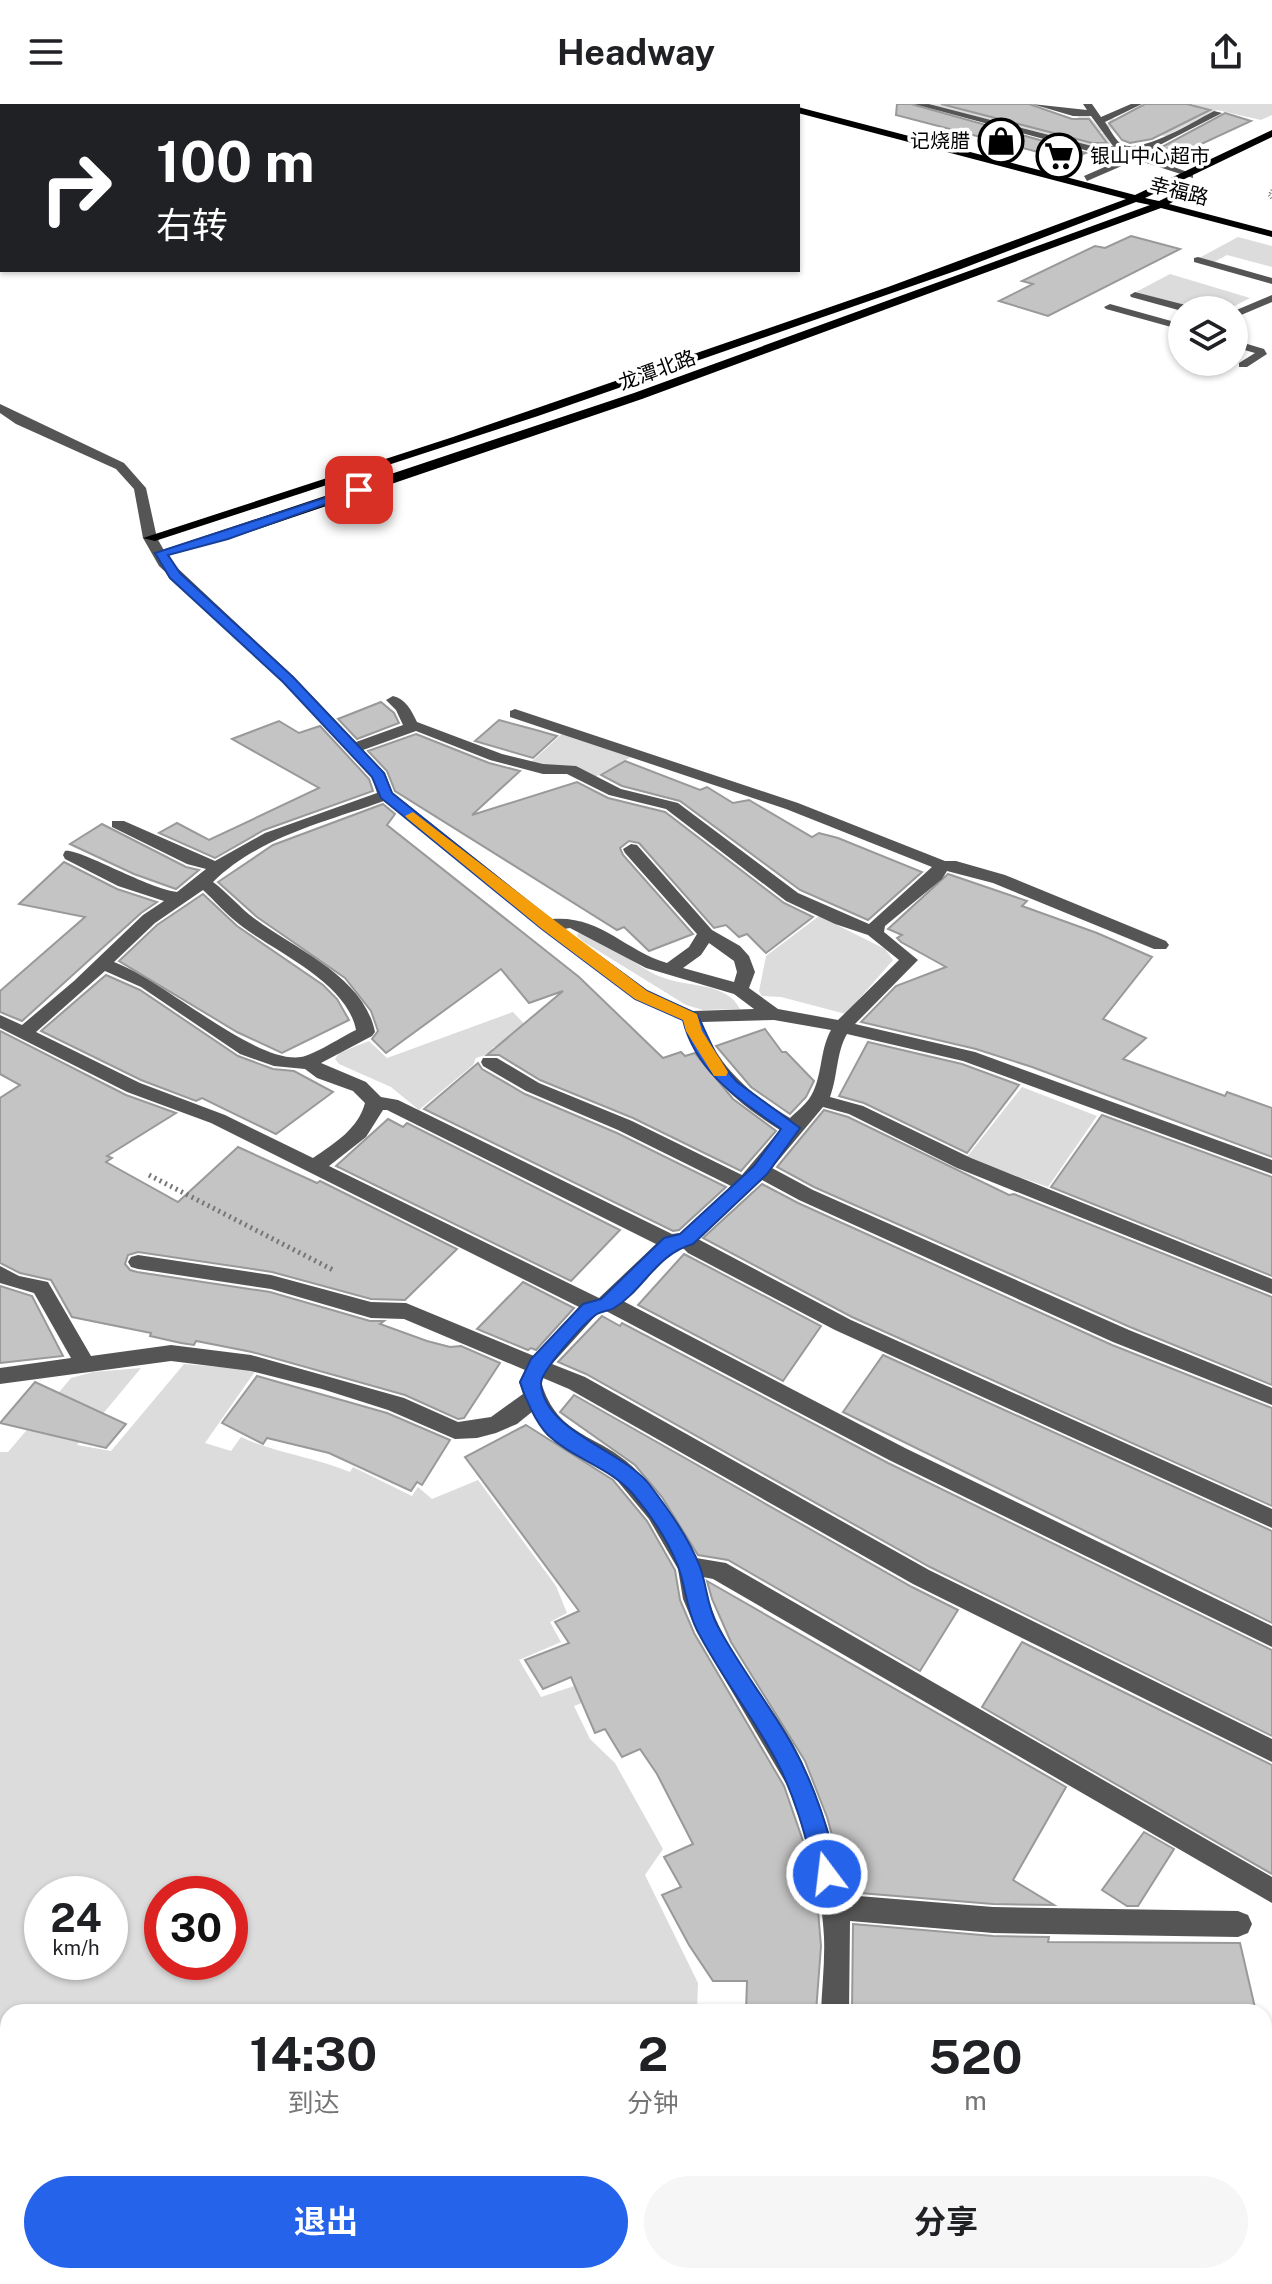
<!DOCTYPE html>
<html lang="zh">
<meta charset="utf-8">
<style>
:root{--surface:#fff;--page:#f6f6f6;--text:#202124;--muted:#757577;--accent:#2563eb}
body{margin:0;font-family:"Public Sans","Noto Sans SC",sans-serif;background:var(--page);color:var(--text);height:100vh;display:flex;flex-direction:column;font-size:30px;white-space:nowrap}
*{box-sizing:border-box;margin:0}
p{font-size:26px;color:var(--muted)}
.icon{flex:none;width:44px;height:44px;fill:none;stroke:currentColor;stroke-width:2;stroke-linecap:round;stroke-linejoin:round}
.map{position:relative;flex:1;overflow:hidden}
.details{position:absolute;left:0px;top:1900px;width:1272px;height:280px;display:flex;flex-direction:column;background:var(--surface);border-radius:24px 24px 0 0;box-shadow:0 2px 6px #0004}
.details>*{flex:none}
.guide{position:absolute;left:0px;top:0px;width:800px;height:168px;box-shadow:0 2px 6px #0004;background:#202124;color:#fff;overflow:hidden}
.controls{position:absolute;left:1168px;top:192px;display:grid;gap:16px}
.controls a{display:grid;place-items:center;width:80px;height:80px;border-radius:50%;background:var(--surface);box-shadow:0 2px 6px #0004;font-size:40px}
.speed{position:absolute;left:24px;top:1772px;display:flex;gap:16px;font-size:40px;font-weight:700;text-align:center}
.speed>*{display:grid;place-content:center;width:104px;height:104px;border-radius:50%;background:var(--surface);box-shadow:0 2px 6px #0004;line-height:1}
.speed small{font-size:20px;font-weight:400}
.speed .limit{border:12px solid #d22;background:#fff;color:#111}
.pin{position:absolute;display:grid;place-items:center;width:68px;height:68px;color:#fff;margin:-34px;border-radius:16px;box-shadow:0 4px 12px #0006}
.me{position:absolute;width:88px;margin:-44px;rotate:345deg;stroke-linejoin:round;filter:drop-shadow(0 0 6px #0008)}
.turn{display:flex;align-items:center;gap:28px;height:168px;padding:0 24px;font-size:36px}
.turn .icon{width:104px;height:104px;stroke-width:2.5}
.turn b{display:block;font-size:56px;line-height:68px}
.eta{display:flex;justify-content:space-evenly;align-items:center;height:136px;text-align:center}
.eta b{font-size:48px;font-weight:700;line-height:56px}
.action{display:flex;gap:16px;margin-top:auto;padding:16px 24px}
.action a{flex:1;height:92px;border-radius:48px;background:var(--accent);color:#fff;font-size:32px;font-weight:700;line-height:92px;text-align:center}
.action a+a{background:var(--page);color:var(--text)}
header{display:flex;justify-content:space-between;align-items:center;height:104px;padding:0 24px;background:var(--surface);font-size:36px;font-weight:700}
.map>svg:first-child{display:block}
</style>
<header><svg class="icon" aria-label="menu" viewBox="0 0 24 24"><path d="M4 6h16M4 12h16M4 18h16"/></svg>Headway<svg class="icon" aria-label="share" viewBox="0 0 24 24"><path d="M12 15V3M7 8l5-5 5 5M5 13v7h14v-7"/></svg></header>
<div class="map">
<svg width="1272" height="2180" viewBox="0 0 1272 2180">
<rect width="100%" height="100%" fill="#fff"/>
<g fill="#dcdcdc" fill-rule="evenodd">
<polygon points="929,0 968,0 1075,16 1079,13 1067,10 1088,11 1103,28 1093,29 1104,29 1111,40 1092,42"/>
<polygon points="1191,0 1272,0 1272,11 1261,16 1217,6 1166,32 1153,30 1125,37 1107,22 1111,14 1119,16 1195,1"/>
<polygon points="1238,133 1272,142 1272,163 1227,151 1214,158 1199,154"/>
<polygon points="1170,170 1250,194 1227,206 1199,206 1136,188"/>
<polygon points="563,629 631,653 595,673 529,660"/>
<polygon points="819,812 885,845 893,856 846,910 781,893 762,892 759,887 766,852"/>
<path d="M578 829C611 834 636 866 667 875 691 883 727 879 740 905L703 906 686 901 584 838 577 832Z"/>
<polygon points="513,908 531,927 492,944 495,948 476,954 473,961 419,1006 391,983 339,960 335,955 339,949 369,937 387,954"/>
<polygon points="1022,983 1097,1012 1048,1083 966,1054"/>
<path d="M184 1260 256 1266 205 1339 231 1347 241 1333C276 1349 314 1353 350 1368L353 1363 412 1392 418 1383 432 1395 478 1376 556 1482 567 1509 550 1518 561 1538 519 1556 541 1593 577 1581 587 1597 574 1602 590 1635 615 1659 663 1745 645 1771 698 1879 697 1908H8V2172H511L507 2180H0V1348H8L71 1274 93 1268 141 1264 77 1341 111 1347ZM42 1790H110V1858H42ZM162 1790H230V1858H162Z"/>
</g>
<g fill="#c4c4c4" stroke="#999" stroke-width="2">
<polygon points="897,0 911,0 1086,49 1070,55 1061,54 896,11"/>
<polygon points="941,0 1029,0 1072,15 1089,15 1107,39 1092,39"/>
<polygon points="1145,0 1187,0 1210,6 1152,35 1130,39 1122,36 1109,19"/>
<polygon points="1225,9 1251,17 1182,49 1158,45"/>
<polygon points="1131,132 1180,145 1048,212 999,197 1033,180 1022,177 1095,142 1105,144"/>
<polygon points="381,598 394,609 399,619 357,635 338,615"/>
<polygon points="499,616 536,626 557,632 533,654 475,637"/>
<polygon points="279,617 299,629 320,622 369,675 373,687 264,726 215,754 159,729 177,719 209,736 319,684 232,635"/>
<polygon points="416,630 489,659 520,667 472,711 577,678 608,694 665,708 784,799 813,813 766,849 747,830 739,833 726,821 714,824 639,739 629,737 620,744 623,751 693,830 649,847 624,823 617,826 395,687 387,667 368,647"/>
<polygon points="625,657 700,686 707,683 733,699 749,696 812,733 819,729 838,734 922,768 868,816 800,786 680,697 622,682 601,671"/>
<polygon points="383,700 395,710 387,721 579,873 663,954 681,948 685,952 695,949 733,995 776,1027 741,1067 633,1014 540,976 499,951 487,951 563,887 529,899 501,865 386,949 372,935 378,927 371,907 345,874 257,813 218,778 273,741"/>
<polygon points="102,720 186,763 199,766 176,785 134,770 70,740"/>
<polygon points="64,758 117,785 157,798 141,809 22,917 0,908 0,887 85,813 19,800"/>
<polygon points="948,770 1027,797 1022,802 1097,829 1152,853 1103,915 1146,934 1123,955 1225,992 1227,988 1272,1004 1272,1053 1032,963 976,945 861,918 896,882 946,863 901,838 897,834 902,831 888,825"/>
<polygon points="203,790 237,822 323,881 337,895 349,916 282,949 237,928 119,857 157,821"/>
<polygon points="106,871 140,886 238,952 273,965 294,967 333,988 276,1030 202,994 196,997 141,976 41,927"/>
<polygon points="765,925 782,948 786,948 814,977 806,993 790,1010 751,983 716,942"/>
<polygon points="0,927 126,991 176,1009 107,1052 112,1054 106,1058 178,1098 238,1043 317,1079 320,1077 457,1145 405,1196 371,1195 272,1168 138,1148 128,1151 125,1160 130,1166 137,1168 270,1188 370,1217 384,1217 380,1220 427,1237 450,1243 461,1242 500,1259 464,1314 458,1315 405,1291 252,1248 196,1237 194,1241 181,1239 150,1232 151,1229 72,1213 51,1176 20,1169 0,1159 0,994 20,981 0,970"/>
<polygon points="868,938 962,960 1019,981 967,1049 864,999 839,992"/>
<polygon points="478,959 482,965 525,990 617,1029 726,1083 679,1126 673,1127 424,1005"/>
<polygon points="824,1006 848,1013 1009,1091 1014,1090 1272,1193 1272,1281 1130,1223 814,1083 777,1063"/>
<polygon points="1102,1011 1272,1073 1272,1172 1051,1083"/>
<polygon points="388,1015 403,1023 407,1019 620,1126 571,1177 336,1062"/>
<polygon points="762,1080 798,1099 1112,1241 1272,1304 1272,1402 852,1213 703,1134"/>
<polygon points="684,1150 821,1222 783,1277 638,1201"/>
<polygon points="523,1178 574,1204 536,1246 531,1244 528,1246 477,1225"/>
<polygon points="0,1182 32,1192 63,1252 0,1259"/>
<polygon points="602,1212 620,1222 622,1219 888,1359 1272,1546 1272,1632 930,1463 586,1270 558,1258"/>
<polygon points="883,1251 1272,1427 1272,1519 843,1308"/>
<polygon points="257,1272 387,1309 450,1336 422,1381 417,1378 411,1387 329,1349 267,1334 263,1340 222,1319"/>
<polygon points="35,1278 126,1320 106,1344 0,1319"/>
<polygon points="574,1291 912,1483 958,1506 920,1567 728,1456 698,1451 662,1393 635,1361 560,1308"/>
<polygon points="526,1321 613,1376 647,1417 675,1466 680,1496 694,1529 784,1682 803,1737 817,1795 821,1842 816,1908 746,1908 747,1877 713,1877 689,1841 662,1791 681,1783 664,1753 693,1740 657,1670 640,1645 622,1653 605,1625 595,1629 571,1573 543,1585 525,1556 569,1539 555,1518 579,1507 465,1353"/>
<polygon points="707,1477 1066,1683 1013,1776 1054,1801 993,1800 848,1788 827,1713 805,1657 731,1538 712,1495"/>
<polygon points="1022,1538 1272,1661 1272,1770 982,1603"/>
<polygon points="1144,1728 1174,1745 1138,1802 1127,1802 1102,1786"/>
<polygon points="853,1820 993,1832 1049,1833 1048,1838 1240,1839 1256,1908 852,1907"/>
</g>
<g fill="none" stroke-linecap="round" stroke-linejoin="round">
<polyline stroke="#777" stroke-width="3" stroke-dasharray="1 2" stroke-linecap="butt" points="1272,86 1269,91 1272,95"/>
<polyline stroke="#777" stroke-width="5" stroke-dasharray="2 4" stroke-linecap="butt" points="149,1071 333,1166"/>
<g fill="#555" fill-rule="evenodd">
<path d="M914 0H929L1092 42H1113L1091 12H1073L1032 0 1087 6 1083 0H1092L1101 13 1131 0H1142L1105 18C1110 25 1114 34 1120 39 1138 53 1196 16 1214 7L1222 9 1150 46 1137 47 1138 50 1193 70V74L1131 54 1128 47H1124V61L1087 77 1084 72 1116 58 1115 47 1092 48Z"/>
<polygon points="1198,153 1272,174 1272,180 1194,158 1194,154"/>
<polygon points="1135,188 1197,204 1199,206 1182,207 1131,193 1130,191"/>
<polygon points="1272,191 1272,198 1234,214 1234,207"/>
<polygon points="1110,200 1182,220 1182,226 1106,205 1104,203"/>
<polygon points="1234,236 1264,245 1267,250 1247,263 1239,263 1239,259 1255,249 1234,243"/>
<path d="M0 300 124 359 146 384 157 434 170 457 293 572 356 638 403 621 396 606 386 596 393 592C406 595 411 606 417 618L502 650 543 660 576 662 621 685 678 699 798 789 869 820 932 763 786 705 510 613V607L515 605 798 699 945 757H956L1005 771 1166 837 1169 841 1166 845H1154L993 779 947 767 942 775 885 822 884 828 918 856 855 920 975 948 1272 1056V1070L963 957 847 930C836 949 838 972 830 993L863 1002 971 1054 1272 1175V1190L957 1064 849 1010 823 1003 772 1064 813 1086 1129 1226 1272 1284V1301L1113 1238 799 1096 762 1076 698 1135 851 1216 1272 1405V1424L835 1226 688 1149 682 1143 676 1144 623 1197 905 1344 1272 1522V1543L889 1356 606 1207 597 1210 552 1260 585 1273 929 1466 1272 1635V1658L913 1480 569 1285 543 1274 541 1278C558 1334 597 1329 633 1363 659 1389 677 1422 696 1454L726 1459 1272 1773V1799L713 1475 703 1473C714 1537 762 1585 793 1640 819 1688 832 1738 846 1791L993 1803 1238 1807 1248 1811 1252 1820 1248 1829 1238 1833 993 1829 850 1817 849 1908H821C822 1883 825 1858 824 1833 822 1783 805 1727 787 1681L697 1528 683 1495 678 1465 649 1415 615 1374 547 1331 533 1307 517 1320 496 1329 477 1334 455 1335 388 1306 322 1285 251 1267 171 1257 0 1280V1264L71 1254 34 1189 0 1179V1162L19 1172 48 1178 91 1252 171 1241 251 1251 404 1294 458 1318 491 1313 523 1290 519 1278 525 1266 404 1215 371 1214 271 1185 138 1165 131 1163 128 1158 131 1153 138 1151 271 1171 371 1198 406 1199 534 1252 579 1203 211 1019 127 988 0 924V911L22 921 74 877 143 811 164 797 118 782 65 755 63 751 65 747C79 744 148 785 177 788L206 765 187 760 112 723V717H124L215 757 265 729 377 689 372 673 283 578 159 462 143 434 134 385 116 365 16 320 0 309ZM416 627 490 656 543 670H567L609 691 666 705 786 797 835 820 868 831 899 856 838 916 778 905 749 884 755 868 749 852 740 842 712 826 637 741 631 740 623 745 625 749 697 830 689 843 667 859C624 846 600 811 552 815L393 689 385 669 363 646ZM384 697 635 895 683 916C699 967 737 999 780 1026L742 1071 632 1017 539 979 497 954H483L481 958 483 962 526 987 618 1026 731 1082 680 1129 672 1130 398 996 381 993 366 978 321 959 372 932 375 928C364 873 297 846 255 815 240 804 228 789 213 778 259 733 325 718 384 697ZM203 786C215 797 226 810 239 820 275 848 347 878 356 926 343 932 314 951 301 953 255 960 165 877 114 858L155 819ZM570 824 646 864 734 890 754 905 693 907 647 887 564 825ZM709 839 734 857 737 868 734 878 683 864 701 851ZM105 867 141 883 240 950 274 962 305 965 317 974 353 987 365 999C358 1025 335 1039 313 1054L225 1011 140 979 36 928ZM774 916 831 926C819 947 823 975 809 995 804 1002 796 1008 790 1014 751 991 717 962 702 918ZM383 1006H387L656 1140 599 1194 329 1062 366 1033Z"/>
<polygon points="1272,2130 1272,2160 1264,2161 1264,2131"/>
<polygon points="799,2172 829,2172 829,2180 797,2180"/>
</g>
<g fill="#000" fill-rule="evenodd">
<polygon points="771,0 786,0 787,2 772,2"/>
<polygon points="798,3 1135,91 1272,26 1272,33 1145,94 1159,97 1180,87 1186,87 1186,91 1169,100 1272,127 1272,133 1161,104 642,295 229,435 161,453 154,449 634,289 1150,101 1136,98 961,165 538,312 155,437 143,434 453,333 888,183 1126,95 798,9"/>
</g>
</g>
<path fill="#2563eb" stroke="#184099" stroke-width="2" d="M355 384 365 386 228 435 168 451 180 469 293 573 384 669 392 689 553 818 647 887 697 910 719 957 737 978 800 1024 767 1070 693 1140C656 1150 644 1186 614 1204 609 1207 602 1207 597 1210 586 1217 540 1267 541 1280 544 1327 623 1347 649 1380 668 1405 689 1434 700 1463 707 1482 707 1502 717 1521 739 1562 768 1599 791 1639 815 1681 827 1724 840 1770L836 1778 827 1781 819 1778 815 1770C805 1730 795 1692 776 1656 752 1611 720 1571 697 1526 686 1505 686 1483 678 1462 668 1437 650 1410 633 1390 610 1363 573 1355 548 1331 536 1319 525 1294 520 1278L531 1255 583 1200 601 1195 664 1134 680 1130 754 1062 781 1025C740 996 696 969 683 916L635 895 542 825 381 694 372 673 283 578 170 474 155 449Z"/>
<polygon fill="#f59e0b" points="413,708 647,887 697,910 702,927 728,968 726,972 714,972 686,927 683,916 635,895 542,825 408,715 405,712"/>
<defs>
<g id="shop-ring" transform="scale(2.3)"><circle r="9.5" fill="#fff" stroke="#000" stroke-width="1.5"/><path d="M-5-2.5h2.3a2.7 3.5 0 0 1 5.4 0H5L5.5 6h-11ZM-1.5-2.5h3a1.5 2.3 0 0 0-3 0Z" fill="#000"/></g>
<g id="supermarket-ring" transform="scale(2.3)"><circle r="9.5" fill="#fff" stroke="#000" stroke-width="1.5"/><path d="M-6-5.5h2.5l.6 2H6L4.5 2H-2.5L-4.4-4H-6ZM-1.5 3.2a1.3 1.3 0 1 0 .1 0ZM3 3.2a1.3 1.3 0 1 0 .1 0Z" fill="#000"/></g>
</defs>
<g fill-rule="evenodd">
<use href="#shop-ring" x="1001" y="37"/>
<use href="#supermarket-ring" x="1059" y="52"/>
</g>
<g text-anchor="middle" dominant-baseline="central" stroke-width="7" stroke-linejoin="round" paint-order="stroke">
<g font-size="20" fill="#000" stroke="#fff" text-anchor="end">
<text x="970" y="37">记烧腊</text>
<text x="1090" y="52" text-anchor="start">银山中心超市</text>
</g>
<g font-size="20" fill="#000" stroke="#fff">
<text transform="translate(1179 87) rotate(14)">幸福路</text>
<text transform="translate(657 266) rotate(-20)">龙潭北路</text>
</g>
</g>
</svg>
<div class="controls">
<a><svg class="icon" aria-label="layers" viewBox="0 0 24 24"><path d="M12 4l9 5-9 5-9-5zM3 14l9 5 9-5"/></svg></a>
</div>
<div class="speed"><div>24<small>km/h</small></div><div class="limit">30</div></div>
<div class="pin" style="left:359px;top:386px;background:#d93025"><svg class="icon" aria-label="arrive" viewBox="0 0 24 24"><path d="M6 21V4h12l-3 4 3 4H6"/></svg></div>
<svg class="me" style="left:827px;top:1770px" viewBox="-20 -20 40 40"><circle r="17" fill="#2563eb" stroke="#fff" stroke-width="3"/><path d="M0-11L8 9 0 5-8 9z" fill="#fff"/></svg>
<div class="guide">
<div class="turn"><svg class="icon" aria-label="right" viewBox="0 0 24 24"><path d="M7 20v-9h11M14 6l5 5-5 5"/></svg><div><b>100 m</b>右转</div></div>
</div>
<section class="details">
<div class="eta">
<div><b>14:30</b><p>到达</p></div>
<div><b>2</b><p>分钟</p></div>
<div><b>520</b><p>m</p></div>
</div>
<div class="action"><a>退出</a><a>分享</a></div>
</section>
</div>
